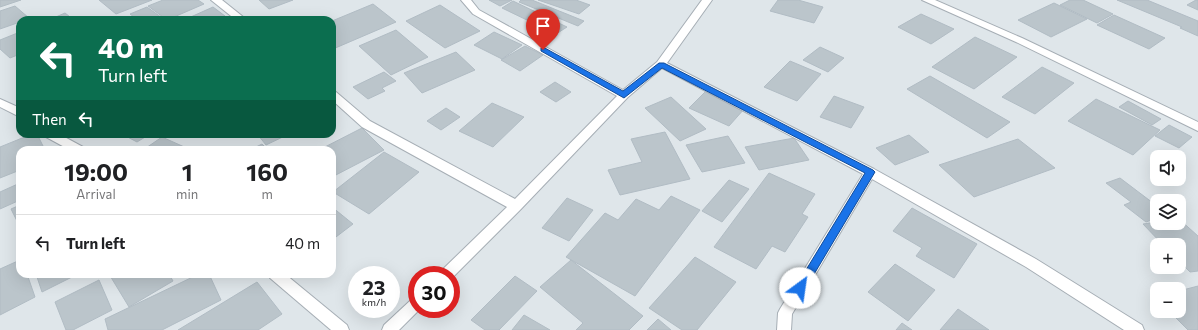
<!DOCTYPE html>
<meta charset="utf-8">
<style>
:root{--surface:#fff;--page:#f2f2f2;--text:#202124;--muted:#757577;--line:#e0e0e0}
body{margin:0;font-family:Commissioner,sans-serif;background:var(--page);color:var(--text);height:100vh;display:flex;flex-direction:column;font-size:15px;white-space:nowrap}
*{box-sizing:border-box;margin:0}
p{font-size:13px;color:var(--muted)}
.icon{flex:none;width:22px;height:22px;fill:none;stroke:currentColor;stroke-width:2;stroke-linecap:round;stroke-linejoin:round}
.map{position:relative;flex:1;overflow:hidden}
.side{position:absolute;left:16px;top:146px;width:320px;height:132px;display:flex;flex-direction:column;background:var(--surface);border-radius:12px;box-shadow:0 4px 16px #0002}
.side>*{flex:none}
.top-card{position:absolute;left:16px;top:16px;width:320px;height:122px;border-radius:12px;box-shadow:0 4px 16px #0002;background:#0b6e4f;color:#fff;overflow:hidden}
.buttons{position:absolute;left:1150px;top:150px;display:grid;gap:8px}
.buttons a{display:grid;place-items:center;width:36px;height:36px;border-radius:8px;background:var(--surface);box-shadow:0 4px 16px #0002;font-size:20px}
.speed{position:absolute;left:348px;top:266px;display:flex;gap:8px;font-size:20px;font-weight:700;text-align:center}
.speed>*{display:grid;place-content:center;width:52px;height:52px;border-radius:50%;background:var(--surface);box-shadow:0 4px 16px #0002;line-height:1}
.speed small{font-size:10px;font-weight:400}
.speed .limit{border:6px solid #d22;background:#fff;color:#111}
.pin{position:absolute;display:grid;place-items:center;width:34px;height:34px;color:#fff;margin:-41px -17px;border-radius:50% 50% 50% 0;rotate:-45deg;box-shadow:0 0 4px #0007}
.pin .icon{rotate:45deg}
.me{position:absolute;width:44px;margin:-22px;rotate:31deg;stroke-linejoin:round;filter:drop-shadow(0 0 3px #0008)}
.turn{display:flex;align-items:center;gap:14px;height:84px;padding:0 16px;font-size:18px}
.turn .icon{width:52px;height:52px;stroke-width:2.5}
.turn b{display:block;font-size:28px;line-height:34px}
.then{display:flex;align-items:center;height:38px;padding:0 16px;background:#0003;gap:8px;font-size:15px}
.eta{display:flex;justify-content:space-evenly;align-items:center;height:68px;text-align:center}
.eta b{font-size:24px;font-weight:700;line-height:28px}
ul{padding:0;list-style:none}
li{display:flex;align-items:center;gap:12px;height:56px;padding:0 16px;border-top:1px solid var(--line)}
li div{flex:1}
li b{display:block;font-size:15px}
li em{font-style:normal}
.map>svg:first-child{display:block}
</style>
<div class="map">
<svg width="1198" height="330" viewBox="0 0 1198 330">
<rect width="100%" height="100%" fill="#dfe6ea"/>
<g fill="#bbc5cb" stroke="#b1bcc4">
<polygon points="0,0 21,0 0,7"/>
<polygon points="99,0 152,0 116,14"/>
<polygon points="163,0 198,0 204,4 167,20 148,6"/>
<polygon points="259,0 293,0 269,9"/>
<polygon points="489,0 512,0 500,6"/>
<polygon points="521,0 532,0 584,21 578,26 519,2"/>
<polygon points="538,0 576,0 590,5 579,14"/>
<polygon points="778,0 798,0 823,7 814,23 770,11"/>
<polygon points="1070,0 1083,0 1113,14 1097,23 1060,5"/>
<polygon points="1117,0 1147,0 1198,21 1198,36 1180,28 1182,27"/>
<polygon points="1196,0 1198,0 1198,10 1187,5"/>
<polygon points="513,1 567,27 556,34 502,8"/>
<polygon points="1054,3 1087,19 1051,37 1018,20"/>
<polygon points="373,4 396,22 333,49 332,49 332,21"/>
<polygon points="440,5 480,31 445,48 406,21"/>
<polygon points="15,6 29,18 20,20 20,22 0,29 0,11"/>
<polygon points="147,7 165,20 138,20 130,14"/>
<polygon points="213,7 225,16 216,20 184,20"/>
<polygon points="65,13 74,20 49,20"/>
<polygon points="921,14 954,29 931,44 898,27"/>
<polygon points="1114,15 1165,38 1149,49 1097,25"/>
<polygon points="396,30 428,57 391,75 359,46"/>
<polygon points="20,32 20,54 10,58 0,49 0,40"/>
<polygon points="494,32 522,45 502,59 474,45"/>
<polygon points="975,37 1017,57 974,89 932,67"/>
<polygon points="525,46 543,55 520,71 501,60"/>
<polygon points="820,47 844,58 828,72 803,60"/>
<polygon points="456,52 475,70 422,93 404,73"/>
<polygon points="790,61 821,74 797,101 764,87"/>
<polygon points="1042,67 1074,83 1035,114 1002,97"/>
<polygon points="384,72 396,81 382,88 385,91 368,99 353,87"/>
<polygon points="930,76 1010,122 987,138 907,89"/>
<polygon points="555,82 571,92 556,102 540,92"/>
<polygon points="706,91 745,108 729,126 689,108"/>
<polygon points="834,96 864,107 851,128 820,117"/>
<polygon points="671,97 706,129 680,141 645,108"/>
<polygon points="1096,99 1160,130 1133,155 1068,121"/>
<polygon points="1128,101 1161,119 1152,125 1119,107"/>
<polygon points="492,103 524,117 493,147 459,131"/>
<polygon points="446,108 460,117 441,130 427,121"/>
<polygon points="1169,125 1192,137 1179,148 1155,136"/>
<polygon points="362,128 384,150 332,177 332,150 319,150"/>
<polygon points="665,132 690,179 620,195 608,170 642,162 631,139"/>
<polygon points="32,134 37,134 45,150 20,150 20,170 0,178 0,147"/>
<polygon points="122,134 150,134 137,142"/>
<polygon points="260,134 289,134 266,145 258,135"/>
<polygon points="909,135 929,152 895,165 876,148"/>
<polygon points="728,136 745,163 702,172 686,145"/>
<polygon points="162,137 191,150 143,150"/>
<polygon points="794,138 809,160 759,170 745,147"/>
<polygon points="1018,139 1055,168 974,197 939,165"/>
<polygon points="262,144 268,150 250,150"/>
<polygon points="384,152 419,172 369,214 333,192"/>
<polygon points="769,173 815,194 802,214 808,217 785,252 772,246 756,269 714,247"/>
<polygon points="1120,178 1157,206 1157,218 1146,222 1124,205 1131,202 1106,183"/>
<polygon points="729,180 749,189 722,222 702,211"/>
<polygon points="20,183 20,200 0,209 0,192"/>
<polygon points="671,196 700,210 635,296 566,257 605,213 618,220 636,199 659,210"/>
<polygon points="567,198 593,210 569,241 542,228"/>
<polygon points="20,205 20,227 11,209"/>
<polygon points="332,207 353,224 332,240"/>
<polygon points="912,208 977,244 954,278 916,256 922,248 893,231"/>
<polygon points="1179,219 1198,236 1198,271 1190,272 1179,261 1179,245 1163,245 1143,224 1157,222 1179,223"/>
<polygon points="695,257 736,282 697,330 682,330 649,308"/>
<polygon points="20,260 20,274 27,274 35,297 0,315 0,269"/>
<polygon points="571,260 643,316 629,330 576,330 583,323 540,287"/>
<polygon points="895,264 935,290 908,321 868,292"/>
<polygon points="36,274 78,274 42,292"/>
<polygon points="109,274 169,274 173,281 129,307"/>
<polygon points="199,274 209,274 221,300 162,330 108,330 105,319"/>
<polygon points="515,276 537,291 499,330 485,330 471,320"/>
<polygon points="99,280 112,310 73,330 66,330 55,302"/>
<polygon points="257,282 282,314 258,330 178,330"/>
<polygon points="1198,286 1198,330 1188,330 1169,311 1179,311 1179,291"/>
<polygon points="958,309 989,330 940,330"/>
<polygon points="524,315 550,330 512,330"/>
<polygon points="658,319 671,330 647,330"/>
<polygon points="902,323 912,330 896,330"/>
</g>
<g fill="none" stroke-linecap="round" stroke-linejoin="round">
<g stroke="#a6aeb5" stroke-width="2">
<g id="minor">
<polygon points="211,0 222,0 247,20 236,20"/>
<polygon points="461,0 471,0 479,10 623,90 657,62 702,0 712,0 667,63 874,169 1036,259 1142,325 1144,330 1124,330 1026,267 872,179 792,314 791,330 777,330 778,313 780,309 863,174 662,68 628,97 521,209 451,279 451,275 439,275 441,271 507,207 362,127 332,100 332,91 336,92 370,121 515,199 617,96 473,14"/>
<polygon points="922,0 935,0 1022,38 1198,122 1198,131 1016,42"/>
<polygon points="0,99 20,108 20,117 0,107"/>
<polygon points="44,134 59,134 83,147 85,150 70,150 46,137"/>
<polygon points="268,274 285,274 347,325 349,330 331,330 270,278"/>
<polygon points="417,297 417,309 420,309 399,330 382,330 384,325 412,299"/>
</g>
</g>
<use href="#minor" fill="#fff" fill-rule="evenodd"/>
</g>
<polygon fill="#1a73e8" stroke="#114b97" points="543,47 623,91 659,63 664,63 873,170 875,172 804,291 800,292 796,291 795,288 865,173 662,68 624,98 541,51 541,48"/>
</svg>
<div class="buttons">
<a><svg class="icon" aria-label="sound" viewBox="0 0 24 24"><path d="M4 9h4l5-4v14l-5-4H4zM17 9q2 3 0 6"/></svg></a>
<a><svg class="icon" aria-label="layers" viewBox="0 0 24 24"><path d="M12 4l9 5-9 5-9-5zM3 14l9 5 9-5"/></svg></a>
<a>+</a>
<a>−</a>
</div>
<div class="speed"><div>23<small>km/h</small></div><div class="limit">30</div></div>
<div class="pin" style="left:543px;top:50px;background:#d93025"><svg class="icon" aria-label="arrive" viewBox="0 0 24 24"><path d="M6 21V4h12l-3 4 3 4H6"/></svg></div>
<svg class="me" style="left:800px;top:288px" viewBox="-20 -20 40 40"><circle r="19" fill="#fff"/><path d="M0-13L10 11 0 6-10 11z" fill="#1a73e8"/></svg>
<div class="top-card">
<div class="turn"><svg class="icon" aria-label="left" viewBox="0 0 24 24"><path d="M17 20v-9H6M10 6l-5 5 5 5"/></svg><div><b>40 m</b>Turn left</div></div>
<div class="then">Then<svg class="icon" aria-label="left" viewBox="0 0 24 24"><path d="M17 20v-9H6M10 6l-5 5 5 5"/></svg></div>
</div>
<section class="side">
<div class="eta">
<div><b>19:00</b><p>Arrival</p></div>
<div><b>1</b><p>min</p></div>
<div><b>160</b><p>m</p></div>
</div>
<ul>
<li><svg class="icon" aria-label="left" viewBox="0 0 24 24"><path d="M17 20v-9H6M10 6l-5 5 5 5"/></svg><div><b>Turn left</b></div><em>40 m</em></li>
</ul>
</section>
</div>
